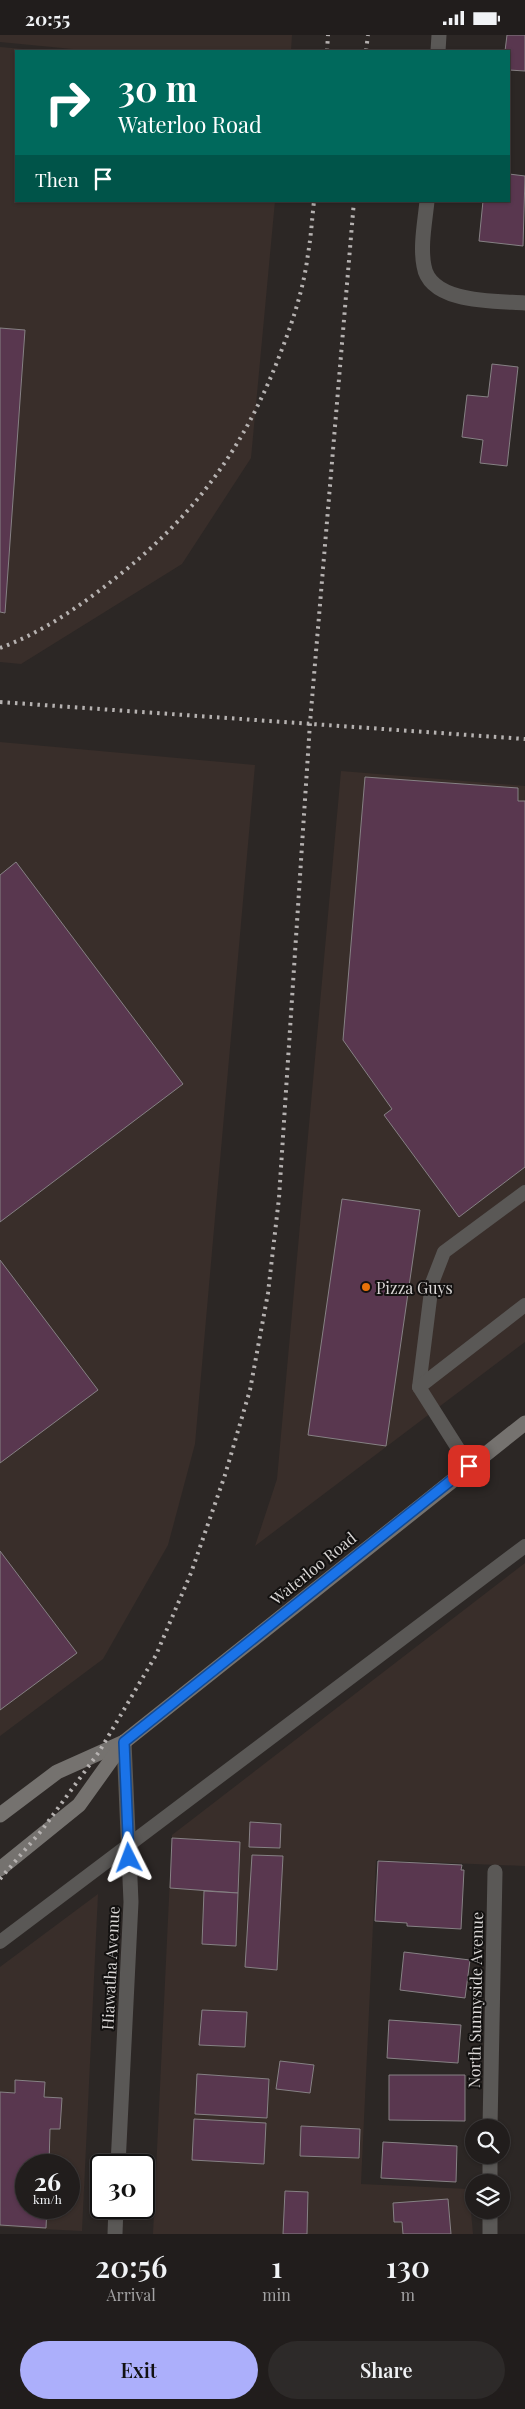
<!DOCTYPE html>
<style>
:root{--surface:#211d1c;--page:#2d2a29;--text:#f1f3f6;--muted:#a2a2a3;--line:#3e3b3b;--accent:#acaffb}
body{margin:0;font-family:"Playfair Display",serif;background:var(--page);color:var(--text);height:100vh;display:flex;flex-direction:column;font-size:19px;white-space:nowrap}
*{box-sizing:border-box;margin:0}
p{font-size:16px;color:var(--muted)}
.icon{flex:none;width:28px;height:28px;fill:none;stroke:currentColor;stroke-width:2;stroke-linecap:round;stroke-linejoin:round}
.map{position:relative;height:2199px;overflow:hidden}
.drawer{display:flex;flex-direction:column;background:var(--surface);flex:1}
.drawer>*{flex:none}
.guide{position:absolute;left:15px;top:15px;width:495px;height:152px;border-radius:0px;box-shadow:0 1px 4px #0004,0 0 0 1px var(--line);background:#00695c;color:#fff;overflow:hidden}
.buttons{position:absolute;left:465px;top:2084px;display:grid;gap:10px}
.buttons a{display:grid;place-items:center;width:45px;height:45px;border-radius:50%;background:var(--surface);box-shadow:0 1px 4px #0004,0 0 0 1px var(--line);font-size:25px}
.speed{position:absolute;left:15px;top:2119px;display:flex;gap:10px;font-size:25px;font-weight:700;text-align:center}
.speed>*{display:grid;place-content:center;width:65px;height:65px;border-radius:50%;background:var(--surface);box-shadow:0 1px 4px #0004,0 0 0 1px var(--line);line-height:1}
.speed small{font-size:12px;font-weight:400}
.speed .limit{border:2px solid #111;border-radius:8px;background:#fff;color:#111}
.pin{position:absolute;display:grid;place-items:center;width:42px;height:42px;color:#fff;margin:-21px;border-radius:10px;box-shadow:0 2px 8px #0006}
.me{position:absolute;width:55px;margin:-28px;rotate:357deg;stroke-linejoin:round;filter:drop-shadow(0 0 4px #0008)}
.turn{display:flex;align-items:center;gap:18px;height:105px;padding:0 20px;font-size:22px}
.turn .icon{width:65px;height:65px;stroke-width:2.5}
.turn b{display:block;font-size:35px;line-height:42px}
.then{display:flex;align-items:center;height:48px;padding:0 20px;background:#0003;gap:10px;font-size:19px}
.eta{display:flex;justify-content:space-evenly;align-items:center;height:85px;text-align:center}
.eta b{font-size:30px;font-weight:600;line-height:35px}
.cta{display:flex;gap:10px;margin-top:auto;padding:10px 20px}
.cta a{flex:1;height:58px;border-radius:30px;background:var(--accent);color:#111;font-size:20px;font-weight:600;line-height:58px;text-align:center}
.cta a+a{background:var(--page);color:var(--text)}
.status{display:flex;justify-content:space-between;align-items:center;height:35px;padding:0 25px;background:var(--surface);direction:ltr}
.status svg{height:14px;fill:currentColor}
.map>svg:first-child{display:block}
</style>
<div class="status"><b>20:55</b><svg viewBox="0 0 49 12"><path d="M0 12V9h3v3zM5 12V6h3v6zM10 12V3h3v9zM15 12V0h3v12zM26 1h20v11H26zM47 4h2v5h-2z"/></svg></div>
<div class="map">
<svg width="525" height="2199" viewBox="0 0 525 2199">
<rect width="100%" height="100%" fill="#2c2725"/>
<g fill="#392e2a" fill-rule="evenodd">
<polygon points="0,0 292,0 291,16 93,16 0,7"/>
<polygon points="0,12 47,16 16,16 16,166 275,166 251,423 182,529 21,629 0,627"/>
<polygon points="0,707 255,730 195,1409 168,1510 103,1624 0,1701"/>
<polygon points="341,736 525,751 525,1307 255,1511 277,1444"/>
<polygon points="525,1528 525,1831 376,1825 361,2149 469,2154 473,2199 153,2199 172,1800"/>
<path d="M98 1859 82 2196 0 2192V1932ZM26 2130H69V2172H26Z"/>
</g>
<g fill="#59374f" stroke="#868184">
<polygon points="507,0 525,0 525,36 509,35 509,16 505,16"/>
<polygon points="509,139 525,141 523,211 479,206 483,166 509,166"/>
<polygon points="0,293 25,295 5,578 0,577"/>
<polygon points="492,329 518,332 507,431 480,428 483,405 462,402 467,360 488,362"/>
<polygon points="365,742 518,753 518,766 525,766 525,1132 459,1182 384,1080 392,1074 343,1005"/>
<polygon points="16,827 183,1049 0,1187 0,840"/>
<polygon points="342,1164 420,1175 386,1411 308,1400"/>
<polygon points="0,1225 98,1355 0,1428"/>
<polygon points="0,1516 77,1618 0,1675"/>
<polygon points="250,1787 281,1789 280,1813 249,1812"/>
<polygon points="172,1803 240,1807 238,1858 170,1853"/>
<polygon points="252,1820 283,1821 277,1935 245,1932"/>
<polygon points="378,1826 462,1830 461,1835 464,1835 461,1894 407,1891 407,1888 375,1886"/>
<polygon points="204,1856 238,1858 236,1911 202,1909"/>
<polygon points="404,1917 470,1925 465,1963 400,1955"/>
<polygon points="202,1975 247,1977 245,2012 199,2010"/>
<polygon points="389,1985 461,1990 458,2028 387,2023"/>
<polygon points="280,2026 314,2030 310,2058 276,2054"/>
<polygon points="197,2039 269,2044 267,2083 195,2079"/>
<polygon points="389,2040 465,2040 465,2086 389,2085"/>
<polygon points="15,2045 45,2047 44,2062 62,2063 60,2094 50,2094 49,2130 26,2130 26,2172 47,2172 46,2193 0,2190 0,2057 15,2058"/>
<polygon points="194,2084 266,2088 264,2129 192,2125"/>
<polygon points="301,2091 360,2094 359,2123 300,2121"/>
<polygon points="383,2107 457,2111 456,2147 381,2143"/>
<polygon points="285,2156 308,2157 307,2199 283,2199"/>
<polygon points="448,2164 451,2199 403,2199 402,2187 394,2187 393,2168"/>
</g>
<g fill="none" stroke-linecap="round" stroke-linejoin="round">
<g stroke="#5a5856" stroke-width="14">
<polyline points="419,1352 432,1248 444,1217 525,1157"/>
<polyline points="469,1431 419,1352 525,1270"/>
<polyline points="0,1907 525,1511"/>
</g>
<g stroke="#5a5856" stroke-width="15">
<polyline points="438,16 439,0"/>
<path d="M427 166C425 187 420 211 424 231 430 269 497 266 525 268"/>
<polyline points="490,2092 495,1837"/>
<polyline points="118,2130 131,1867 124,1707"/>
<polyline points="490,2148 490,2120"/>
<polyline points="115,2199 116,2172"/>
<polyline points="490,2199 490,2175"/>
</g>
<g stroke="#75726f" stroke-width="15">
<polyline points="0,1780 57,1737 124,1707"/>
<polyline points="0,1834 79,1770 124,1707 525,1388"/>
</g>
<g stroke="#b6b2b1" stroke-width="4" stroke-dasharray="2.5 5" stroke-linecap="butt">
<polyline points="327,16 328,0"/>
<polyline points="366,16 368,0"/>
<path d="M0 613C41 598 79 572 113 545 195 481 246 411 282 314 294 283 304 251 308 219 311 202 312 184 314 166"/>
<polyline points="0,667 525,704"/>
<polyline points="0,1844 42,1795 99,1717 156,1620 191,1538 225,1440 250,1355 268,1258 279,1163 310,688 354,166"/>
</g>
</g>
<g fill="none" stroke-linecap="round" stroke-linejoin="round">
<g stroke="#114b97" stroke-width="12">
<polyline id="route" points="129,1823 124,1707 469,1431"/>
</g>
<use href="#route" stroke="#1a73e8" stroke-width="9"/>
</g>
<circle fill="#e8710a" stroke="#131110" stroke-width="2" cx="366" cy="1252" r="5"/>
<g text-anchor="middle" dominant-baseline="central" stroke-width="4" stroke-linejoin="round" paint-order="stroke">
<g font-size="16" fill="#dad7d6" stroke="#131110" text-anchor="start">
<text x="376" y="1252">Pizza Guys</text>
</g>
<g font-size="16" fill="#dad7d6" stroke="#131110">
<text transform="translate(313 1533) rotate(-39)">Waterloo Road</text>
<text transform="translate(110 1933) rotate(-87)">Hiawatha Avenue</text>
<text transform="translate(475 1965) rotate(-89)">North Sunnyside Avenue</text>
</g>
</g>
</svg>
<div class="buttons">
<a><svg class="icon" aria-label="search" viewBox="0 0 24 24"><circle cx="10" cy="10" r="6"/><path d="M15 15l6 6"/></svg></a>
<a><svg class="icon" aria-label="layers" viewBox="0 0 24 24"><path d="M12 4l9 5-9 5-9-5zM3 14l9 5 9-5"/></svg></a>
</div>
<div class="speed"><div>26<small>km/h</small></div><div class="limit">30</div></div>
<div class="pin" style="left:469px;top:1431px;background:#d93025"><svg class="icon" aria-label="arrive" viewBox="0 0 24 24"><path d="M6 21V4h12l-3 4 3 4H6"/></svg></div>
<svg class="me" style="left:129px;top:1823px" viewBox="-20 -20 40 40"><path d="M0-17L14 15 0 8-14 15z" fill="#1a73e8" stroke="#fff" stroke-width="4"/></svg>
<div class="guide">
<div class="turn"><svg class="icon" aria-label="right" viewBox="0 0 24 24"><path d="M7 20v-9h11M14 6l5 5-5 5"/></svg><div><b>30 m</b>Waterloo Road</div></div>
<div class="then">Then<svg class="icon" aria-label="arrive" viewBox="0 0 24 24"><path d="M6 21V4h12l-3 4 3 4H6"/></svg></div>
</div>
</div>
<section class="drawer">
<div class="eta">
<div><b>20:56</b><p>Arrival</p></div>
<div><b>1</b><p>min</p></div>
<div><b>130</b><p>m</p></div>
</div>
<div class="cta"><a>Exit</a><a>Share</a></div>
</section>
